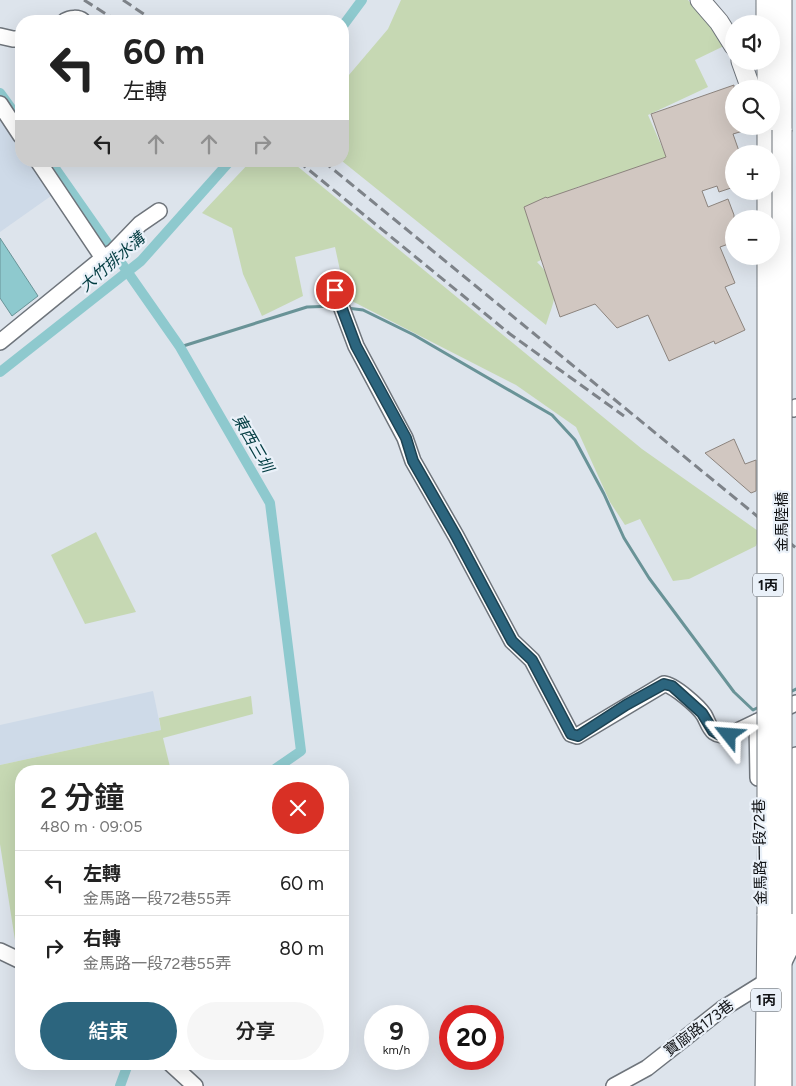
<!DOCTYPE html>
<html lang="zh-TW">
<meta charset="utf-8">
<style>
:root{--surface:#fff;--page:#f6f6f6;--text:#222;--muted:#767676;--line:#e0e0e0;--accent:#2c657e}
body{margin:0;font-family:Figtree,"Noto Sans TC",sans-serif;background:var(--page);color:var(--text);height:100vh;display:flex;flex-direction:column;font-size:19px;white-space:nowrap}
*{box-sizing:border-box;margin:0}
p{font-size:16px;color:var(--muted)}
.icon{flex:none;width:28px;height:28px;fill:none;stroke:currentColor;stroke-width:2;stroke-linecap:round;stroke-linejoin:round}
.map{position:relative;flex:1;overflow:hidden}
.sheet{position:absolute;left:15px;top:765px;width:334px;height:305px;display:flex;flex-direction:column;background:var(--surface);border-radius:20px;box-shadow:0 5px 20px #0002}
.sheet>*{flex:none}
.banner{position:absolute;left:15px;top:15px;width:334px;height:152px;border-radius:20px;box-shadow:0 5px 20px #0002;background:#fff;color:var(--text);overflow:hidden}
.buttons{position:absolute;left:725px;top:15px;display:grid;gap:10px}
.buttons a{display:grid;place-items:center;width:55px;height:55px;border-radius:50%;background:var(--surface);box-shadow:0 5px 20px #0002;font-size:25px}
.speed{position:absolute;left:364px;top:1005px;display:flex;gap:10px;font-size:25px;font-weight:700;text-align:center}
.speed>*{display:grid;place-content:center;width:65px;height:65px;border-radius:50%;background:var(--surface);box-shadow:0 5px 20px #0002;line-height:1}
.speed small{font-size:12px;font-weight:400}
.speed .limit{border:8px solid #d22;background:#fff;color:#111}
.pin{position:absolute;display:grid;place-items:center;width:42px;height:42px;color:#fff;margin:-21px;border:2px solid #fff;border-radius:50%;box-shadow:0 1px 5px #0007}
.me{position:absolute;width:55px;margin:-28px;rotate:298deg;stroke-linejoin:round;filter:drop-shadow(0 0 4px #0008)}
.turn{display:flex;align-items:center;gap:18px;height:105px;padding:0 25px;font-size:22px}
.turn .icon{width:65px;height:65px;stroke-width:2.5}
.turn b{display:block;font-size:35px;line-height:42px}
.lanes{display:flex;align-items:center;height:48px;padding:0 25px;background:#0003;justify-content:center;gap:25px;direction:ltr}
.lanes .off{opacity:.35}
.round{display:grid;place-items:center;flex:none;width:52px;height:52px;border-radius:26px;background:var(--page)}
.head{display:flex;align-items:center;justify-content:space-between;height:85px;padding:0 25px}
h1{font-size:30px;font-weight:600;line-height:38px}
.cta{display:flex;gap:10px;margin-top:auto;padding:10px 25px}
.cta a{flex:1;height:58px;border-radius:30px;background:var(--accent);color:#fff;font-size:20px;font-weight:600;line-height:58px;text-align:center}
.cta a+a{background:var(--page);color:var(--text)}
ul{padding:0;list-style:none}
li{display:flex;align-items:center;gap:15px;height:65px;padding:0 25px;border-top:1px solid var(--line)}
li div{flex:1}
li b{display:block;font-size:19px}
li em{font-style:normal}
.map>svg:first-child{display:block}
</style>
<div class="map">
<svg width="796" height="1086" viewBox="0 0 796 1086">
<rect width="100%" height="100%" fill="#dde4ec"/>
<g fill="#cedae8">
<polygon points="0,105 21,137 21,161 38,161 58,191 0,232"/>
<polygon points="153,691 161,730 0,765 0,725"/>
</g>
<g fill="#c6d8b3">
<path d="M401 0H688L726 45 695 60 708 87 648 115 669 163 590 193 580 186 539 203 543 259 537 262C562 288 556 294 546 325L342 161 343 82 388 29Z"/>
<polygon points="251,161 291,161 642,449 761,533 756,546 689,579 673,581 640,519 625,525 610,502 576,427 516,385 346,298 335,247 295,257 303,296 262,316 243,274 232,228 202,213"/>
<polygon points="96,532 136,612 85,624 51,555"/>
<polygon points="251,696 253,714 163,738 171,771 21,771 21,954 17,953 0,844 0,765 161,730 159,718"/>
</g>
<polygon fill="#8ec9ce" stroke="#699397" points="0,238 38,296 12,316 0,298"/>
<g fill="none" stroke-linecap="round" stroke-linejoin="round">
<g stroke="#699397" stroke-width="3">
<polyline points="347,308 363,310 414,335 552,415 575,440 604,494 624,538 649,578 734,692 753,710 759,707"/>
<polyline points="180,347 307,307 336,306"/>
<polyline points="788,693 796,689"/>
</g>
<g stroke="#8ec9ce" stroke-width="10">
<polyline points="342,27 362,0"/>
<polyline points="0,93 21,122"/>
<polyline points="50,161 180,347 270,503 301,751 272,771"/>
<polyline points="0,372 141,261 230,161"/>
<polyline points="120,1086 128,1064"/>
</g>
</g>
<g fill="#d1c7c1" stroke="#8c847e">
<polygon points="734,85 734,126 752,126 753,128 733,134 740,154 734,154 734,187 719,192 717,186 702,191 708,207 728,199 734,215 734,242 720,247 735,283 725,287 745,330 715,344 714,341 669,361 648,315 617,328 595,304 560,317 524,207 546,197 547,198 666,157 651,114"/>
<polygon points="734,439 745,464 756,460 756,491 751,493 705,453"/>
</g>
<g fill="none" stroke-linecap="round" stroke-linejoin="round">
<g stroke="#6e747b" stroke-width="18">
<g id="minor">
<path d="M65 21C70 18 78 17 83 21"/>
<polyline points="0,36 13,39 21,39"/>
<polyline points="0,104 21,136"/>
<polyline points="38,161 103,258"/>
<path d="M335 290 356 346 405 438 413 461 456 536 512 641 532 660 571 734 577 736 664 684C674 685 698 706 704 715 707 720 709 728 714 732 718 735 723 735 729 735L796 703"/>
<polyline points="0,342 103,258 113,252 140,224 159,211"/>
<polyline points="793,409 796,407"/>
<polyline points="757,722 758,778"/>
<polyline points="789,941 794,899 796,755"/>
<polyline points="0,951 21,961"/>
<polyline points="171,1064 195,1086"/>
<polyline points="614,1086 647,1068 722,1009 767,981 782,966 796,938"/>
</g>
</g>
<g stroke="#6e747b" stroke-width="21">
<g id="major">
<polyline points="700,0 719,22 734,46"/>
<polyline points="766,0 766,24"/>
<polyline points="782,0 782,130"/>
<polyline points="741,61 751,89"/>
<polyline points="767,61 767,89"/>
<polyline points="767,126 767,154"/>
<polyline points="767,191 767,219"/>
<polyline points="782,914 782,1086"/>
<polyline points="765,1086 767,914"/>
</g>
</g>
<use href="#minor" stroke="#fff" stroke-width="15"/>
<use href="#major" stroke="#fff" stroke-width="19"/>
<g stroke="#7e8389" stroke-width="3" stroke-dasharray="10 5" stroke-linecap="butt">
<polyline points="84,0 117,21"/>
<polyline points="123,0 154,21"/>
<polyline points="298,161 510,334 624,416"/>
<polyline points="323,161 796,548"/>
</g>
<g stroke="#6e747b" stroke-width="21" stroke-linecap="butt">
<g id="major-bridge">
<polyline points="767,256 767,914"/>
<polyline points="782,914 782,130"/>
</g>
</g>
<use href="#major-bridge" stroke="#fff" stroke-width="19"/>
</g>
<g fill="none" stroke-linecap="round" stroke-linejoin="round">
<g stroke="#1d4252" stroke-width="12">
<polyline id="route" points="335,290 356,346 406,438 413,461 456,536 512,641 532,660 571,734 578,736 626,705 664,684 672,686 702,713 713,731 720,735 729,735"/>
</g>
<use href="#route" stroke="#2c657e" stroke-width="9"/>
</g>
<g text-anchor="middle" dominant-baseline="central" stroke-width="4.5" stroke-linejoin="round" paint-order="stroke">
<g fill="#eaf1f9" stroke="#53565b" stroke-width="1">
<rect x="753" y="573.5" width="30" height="23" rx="4"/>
<rect x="751" y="988.5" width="30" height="23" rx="4"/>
</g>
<g font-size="14" font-weight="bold" fill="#121417">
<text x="768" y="585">1丙</text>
<text x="766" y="1000">1丙</text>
</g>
<g font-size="15" fill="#121417" stroke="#eaf1f9">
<text transform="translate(782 522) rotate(-90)">金馬陸橋</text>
<text transform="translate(760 852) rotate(-91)">金馬路一段72巷</text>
<text transform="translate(699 1028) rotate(-37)">寶廍路173巷</text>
</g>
<g font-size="16" font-style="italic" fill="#013b40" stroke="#eaf1f9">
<text transform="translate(112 262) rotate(-41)">大竹排水溝</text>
<text transform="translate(253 443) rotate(60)">東西三圳</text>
</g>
</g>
</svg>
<div class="buttons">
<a><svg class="icon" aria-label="sound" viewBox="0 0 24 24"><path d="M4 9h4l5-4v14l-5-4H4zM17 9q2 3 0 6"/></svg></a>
<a><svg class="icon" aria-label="search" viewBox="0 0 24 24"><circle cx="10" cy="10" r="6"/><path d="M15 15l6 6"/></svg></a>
<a>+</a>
<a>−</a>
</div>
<div class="speed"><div>9<small>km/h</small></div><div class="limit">20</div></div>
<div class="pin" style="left:335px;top:290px;background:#d93025"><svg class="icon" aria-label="arrive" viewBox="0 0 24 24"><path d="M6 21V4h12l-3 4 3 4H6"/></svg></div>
<svg class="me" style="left:729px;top:735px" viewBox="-20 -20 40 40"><path d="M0-17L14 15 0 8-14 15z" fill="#2c657e" stroke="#fff" stroke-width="4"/></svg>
<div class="banner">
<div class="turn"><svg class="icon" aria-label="left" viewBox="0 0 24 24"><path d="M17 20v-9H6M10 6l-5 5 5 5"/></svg><div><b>60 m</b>左轉</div></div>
<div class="lanes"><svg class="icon" aria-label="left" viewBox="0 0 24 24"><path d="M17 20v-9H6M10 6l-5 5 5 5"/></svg><svg class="icon off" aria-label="ahead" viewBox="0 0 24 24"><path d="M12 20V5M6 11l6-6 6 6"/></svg><svg class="icon off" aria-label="ahead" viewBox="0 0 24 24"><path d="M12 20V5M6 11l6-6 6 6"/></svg><svg class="icon off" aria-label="right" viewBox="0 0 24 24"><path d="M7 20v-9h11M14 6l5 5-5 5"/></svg></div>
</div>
<section class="sheet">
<div class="head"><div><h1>2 分鐘</h1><p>480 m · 09:05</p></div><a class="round" style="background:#d93025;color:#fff"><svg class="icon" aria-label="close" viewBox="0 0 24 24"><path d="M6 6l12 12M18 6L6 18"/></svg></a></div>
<ul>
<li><svg class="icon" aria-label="left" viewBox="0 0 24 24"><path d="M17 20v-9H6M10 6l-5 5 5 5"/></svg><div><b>左轉</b><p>金馬路一段72巷55弄</p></div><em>60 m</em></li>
<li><svg class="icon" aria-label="right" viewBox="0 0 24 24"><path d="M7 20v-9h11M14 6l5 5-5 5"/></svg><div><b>右轉</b><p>金馬路一段72巷55弄</p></div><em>80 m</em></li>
</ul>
<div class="cta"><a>結束</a><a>分享</a></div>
</section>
</div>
